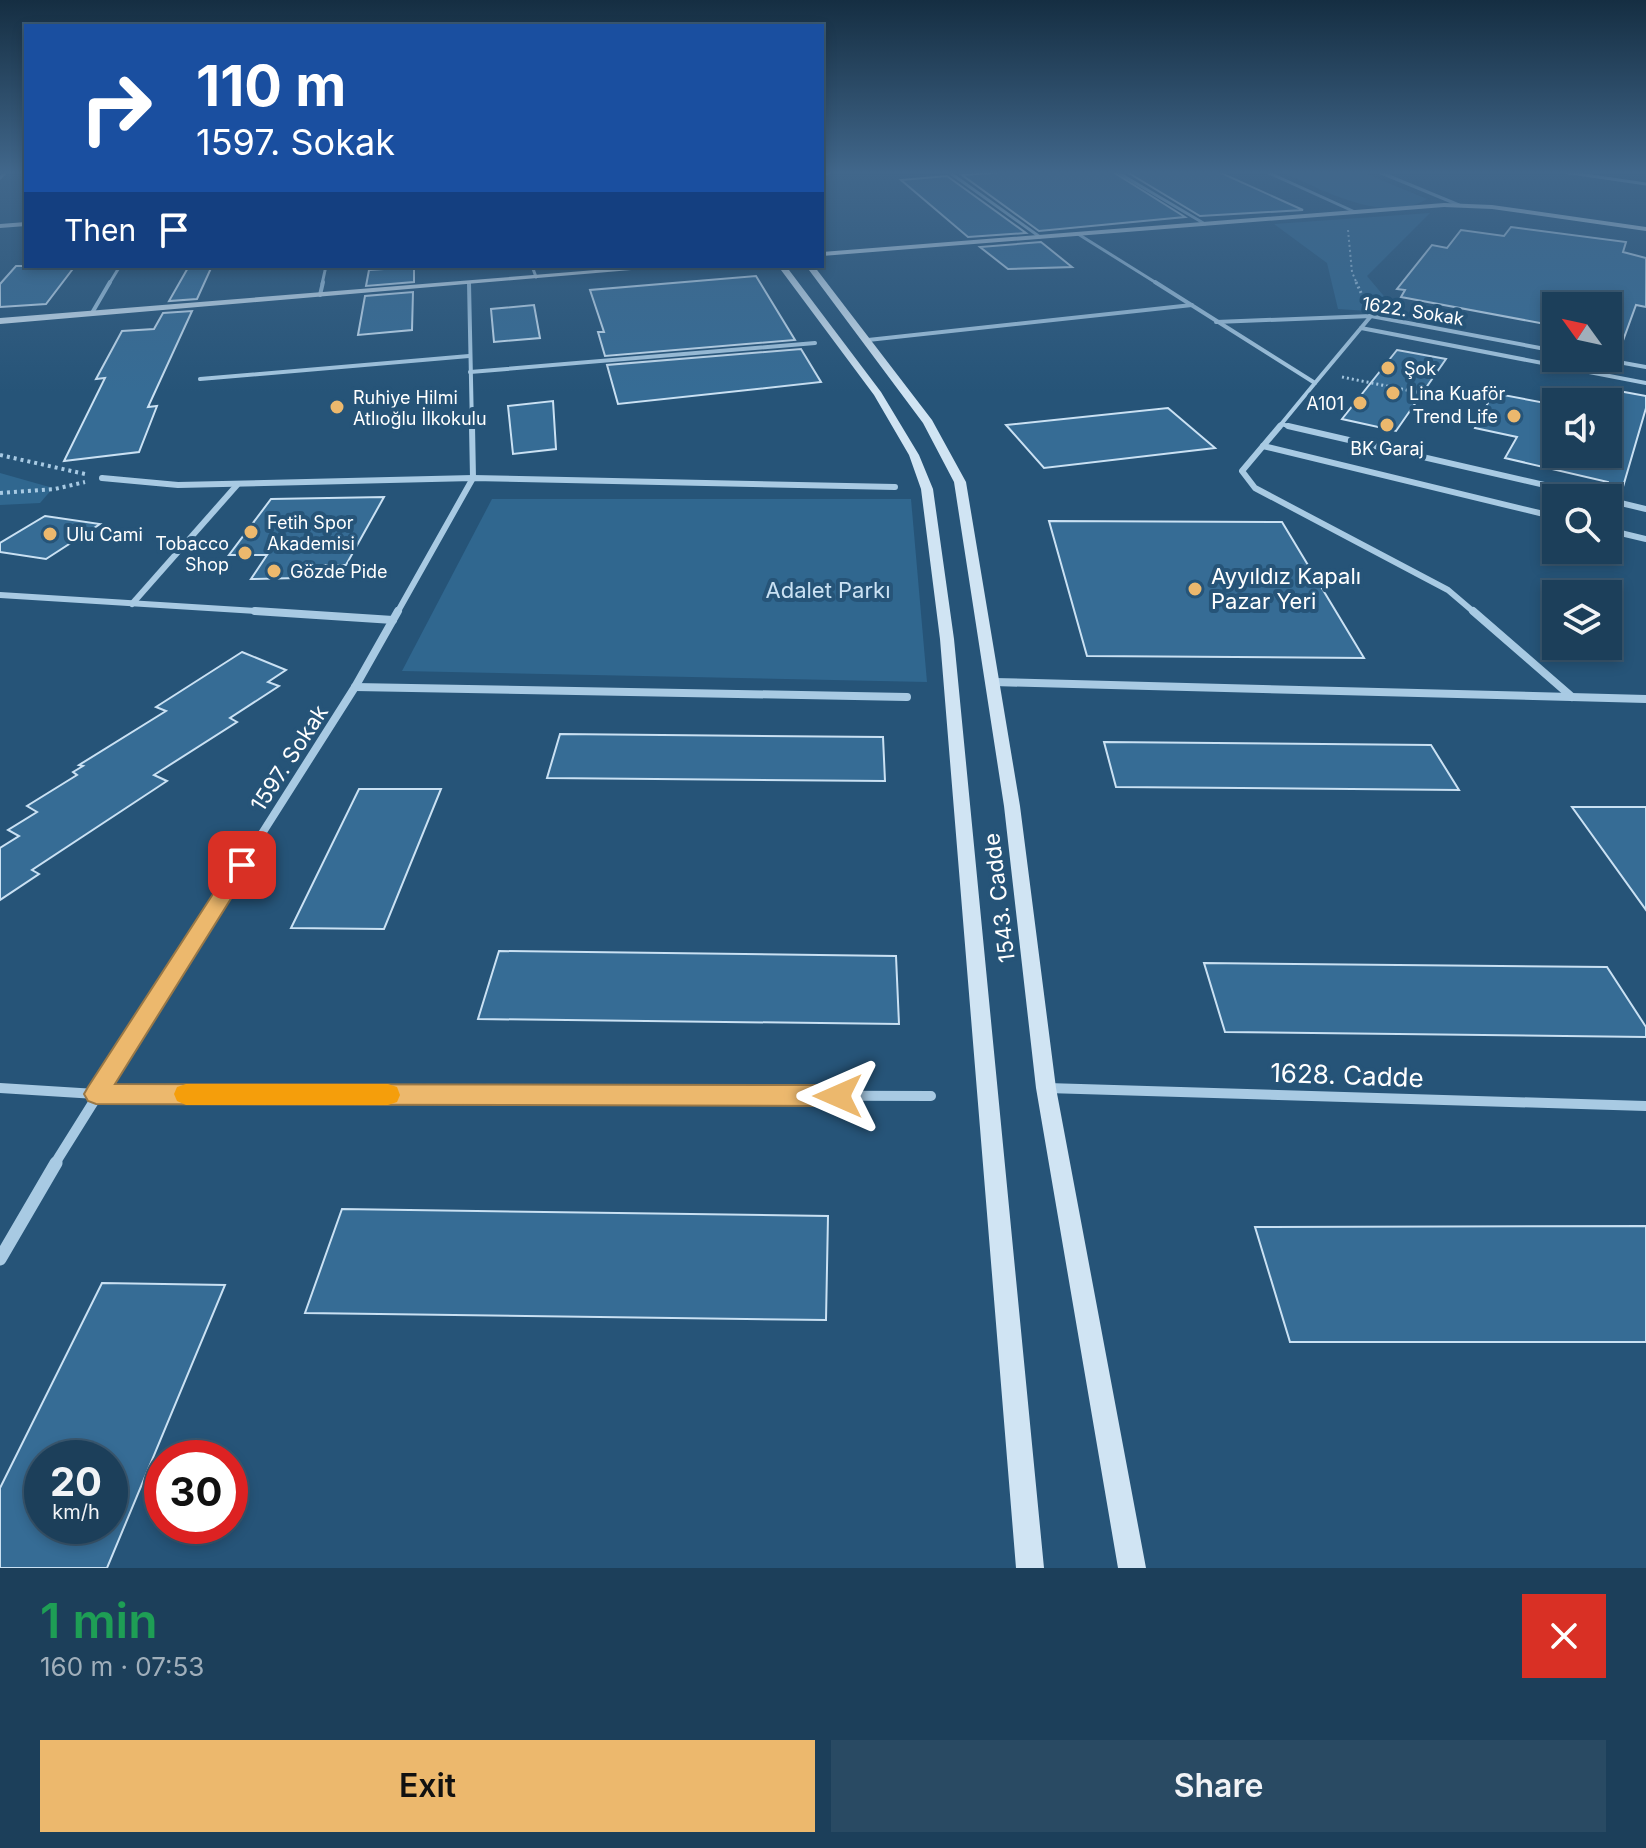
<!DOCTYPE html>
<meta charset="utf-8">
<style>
:root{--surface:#1c3f5a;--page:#294a63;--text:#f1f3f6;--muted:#a0afbb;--line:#3a5870;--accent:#ecb86d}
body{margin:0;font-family:Inter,sans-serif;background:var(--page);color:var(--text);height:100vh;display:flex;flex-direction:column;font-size:30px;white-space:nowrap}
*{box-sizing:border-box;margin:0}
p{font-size:26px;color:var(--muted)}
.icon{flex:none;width:44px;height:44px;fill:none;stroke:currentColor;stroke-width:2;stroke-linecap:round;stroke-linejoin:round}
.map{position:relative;height:1568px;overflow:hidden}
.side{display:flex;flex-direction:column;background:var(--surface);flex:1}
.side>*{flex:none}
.guide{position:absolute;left:24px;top:24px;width:800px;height:244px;border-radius:0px;box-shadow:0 4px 12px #0003,0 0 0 2px var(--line);background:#1a4fa0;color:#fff;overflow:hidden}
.needle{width:52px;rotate:303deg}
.buttons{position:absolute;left:1542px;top:292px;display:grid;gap:16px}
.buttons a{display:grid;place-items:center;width:80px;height:80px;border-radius:0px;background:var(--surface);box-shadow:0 4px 12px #0003,0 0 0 2px var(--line);font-size:40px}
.speed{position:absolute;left:24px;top:1440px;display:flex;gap:16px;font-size:40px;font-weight:700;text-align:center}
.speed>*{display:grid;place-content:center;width:104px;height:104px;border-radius:50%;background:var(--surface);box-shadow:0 4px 12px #0003,0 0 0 2px var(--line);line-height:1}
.speed small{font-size:20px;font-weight:400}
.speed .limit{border:12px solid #d22;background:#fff;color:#111}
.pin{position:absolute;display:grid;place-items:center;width:68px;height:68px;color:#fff;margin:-34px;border-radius:16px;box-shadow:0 4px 12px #0006}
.me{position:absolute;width:88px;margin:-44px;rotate:270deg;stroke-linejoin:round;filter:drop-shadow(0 0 6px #0008)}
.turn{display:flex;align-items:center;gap:28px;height:168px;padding:0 40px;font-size:36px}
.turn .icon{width:104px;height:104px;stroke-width:2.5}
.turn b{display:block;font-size:56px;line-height:68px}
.then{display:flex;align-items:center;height:76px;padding:0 40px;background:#0003;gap:16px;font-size:30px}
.round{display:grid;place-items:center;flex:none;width:84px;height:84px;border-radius:0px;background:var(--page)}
.summary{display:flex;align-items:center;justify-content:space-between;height:136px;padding:0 40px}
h1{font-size:48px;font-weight:600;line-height:60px;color:#1e9e55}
.button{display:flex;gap:16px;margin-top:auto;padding:16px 40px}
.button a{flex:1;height:92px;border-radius:0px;background:var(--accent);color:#111;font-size:32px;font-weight:600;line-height:92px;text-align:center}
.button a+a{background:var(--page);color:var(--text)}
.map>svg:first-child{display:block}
</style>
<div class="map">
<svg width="1646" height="1568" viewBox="0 0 1646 1568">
<rect width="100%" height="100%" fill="#265478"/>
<g fill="#30678f">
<path d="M1282 172H1362L1427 199C1384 225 1323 190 1282 172Z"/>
<polygon points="1430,213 1367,276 1398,313 1338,309 1327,263 1274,224"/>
<polygon points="0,473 53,488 40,503 0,505"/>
<polygon points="492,499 911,499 927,682 402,671"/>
</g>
<g fill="#366c95" stroke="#cae1f3" stroke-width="2" fill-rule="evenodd">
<polygon points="1006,172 1113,172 1185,217 1039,231 962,175"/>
<polygon points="1127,172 1219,172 1303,210 1200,216"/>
<polygon points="947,176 1026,233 968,237 901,180"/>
<polygon points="1511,227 1626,242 1623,252 1646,258 1646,307 1636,305 1617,357 1608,355 1608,306 1556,306 1556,326 1401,297 1405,290 1397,289 1432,245 1447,248 1461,230 1504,236"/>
<polygon points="1041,242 1072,267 1008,269 980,247"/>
<polygon points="16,266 75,266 46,304 0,307 0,284"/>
<polygon points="189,266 212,266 197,299 169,301"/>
<polygon points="414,267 414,282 366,286 369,270"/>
<polygon points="756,276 795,340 605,356 598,332 604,332 590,290"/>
<polygon points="413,292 412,330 358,335 365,296"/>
<polygon points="534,305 540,338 494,342 491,309"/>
<polygon points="192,311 148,407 157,406 139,452 64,461 105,378 96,379 122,331 154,329 163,313"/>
<polygon points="801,349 821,382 618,404 607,365"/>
<polygon points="1397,350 1446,359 1396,431 1342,419"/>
<polygon points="1608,389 1646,396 1646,408 1620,497 1608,494 1608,482 1505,458 1517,437 1475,428 1493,393 1556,405 1556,454 1608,454"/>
<polygon points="553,401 556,449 513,454 508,406"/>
<polygon points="1168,408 1215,448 1044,468 1006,425"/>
<polygon points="384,497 346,565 306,565 298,578 251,579 267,555 229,555 271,499"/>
<polygon points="45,516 100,524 46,559 0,552 0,543"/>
<polygon points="1049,521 1282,522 1364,658 1087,656"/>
<polygon points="242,652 286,670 268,682 279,686 230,718 237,722 154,775 167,781 32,870 39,874 0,900 0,848 19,836 8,830 37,812 27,806 77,775 73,772 83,766 79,765 166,711 156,707"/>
<polygon points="560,734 883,737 885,781 547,778"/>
<polygon points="1104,742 1431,745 1459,790 1116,787"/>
<polygon points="359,789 441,789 384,929 291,928"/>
<polygon points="1572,807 1646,807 1646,910"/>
<polygon points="499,951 896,956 899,1024 478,1019"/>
<polygon points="1204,963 1607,967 1646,1027 1646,1037 1225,1032"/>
<polygon points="342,1209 828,1216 826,1320 305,1313"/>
<polygon points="1646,1226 1646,1342 1290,1342 1255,1227"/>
<path d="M102 1283 225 1285 107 1568H0V1488ZM42 1458H110V1526H42Z"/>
</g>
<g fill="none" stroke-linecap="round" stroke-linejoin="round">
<polyline stroke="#a8cae3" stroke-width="2" stroke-dasharray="2 3" stroke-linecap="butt" points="1348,230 1352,272 1357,284"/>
<g stroke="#a8cae3" stroke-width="3" stroke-dasharray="2 3" stroke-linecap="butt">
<polyline points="1356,282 1363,297"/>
<polyline points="1342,377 1451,399"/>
</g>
<g stroke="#a8cae3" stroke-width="4" stroke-dasharray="3 4" stroke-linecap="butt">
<polyline points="0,455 85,474"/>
<polyline points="0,493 55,489 85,482"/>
</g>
<g stroke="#a8cae3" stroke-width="3">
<polyline points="949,172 1040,237"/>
<polyline points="1117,172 1205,224"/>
<polyline points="1267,172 1355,212"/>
<polyline points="1379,172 1459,205"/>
<polyline points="1564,172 1646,184"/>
<polyline points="0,178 6,172"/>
<polyline points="1078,234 1158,284"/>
<polyline points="532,266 536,277"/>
<polyline points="109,284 120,266"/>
<polyline points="322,284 326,266"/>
</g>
<g stroke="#a8cae3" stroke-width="4">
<polyline points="1155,282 1315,383 1278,428"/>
<polyline points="469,283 472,428"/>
<polyline points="320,295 323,282"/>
<polyline points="92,313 110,282"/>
<polyline points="1216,322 1371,316 1556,351"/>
<polyline points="1361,328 1646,383"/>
<polyline points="868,340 1192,305"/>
<polyline points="1596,358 1646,367"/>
<polyline points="470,372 815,343"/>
<polyline points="200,379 469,356"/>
<polyline points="1315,383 1371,316"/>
<polyline points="1281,424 1296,428"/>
</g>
<g stroke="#a8cae3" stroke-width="6">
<polyline points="1280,426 1242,471 1255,488 1448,590 1475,613"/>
<polyline points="1288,426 1601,498"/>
<polyline points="1263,446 1556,517"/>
<polyline points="102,478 178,485 473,478 895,487"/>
<polyline points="1608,500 1646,509"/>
<polyline points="1608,530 1646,539"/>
<polyline points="0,595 287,613"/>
<polyline points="132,604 237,485"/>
<polyline points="397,613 473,478 472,426"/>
</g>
<g stroke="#a8cae3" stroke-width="8">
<polyline points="255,611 393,620"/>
<polyline points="1473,611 1572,697"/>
<polyline points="994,682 1646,699"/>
<polyline points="355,687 907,697"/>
<polyline points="249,854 355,687 398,611"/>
</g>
<g stroke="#a8cae3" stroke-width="10">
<polyline points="0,1088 96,1094 931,1096"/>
<polyline points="1047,1088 1646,1106"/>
<polyline points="54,1165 250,852"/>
</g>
<polyline stroke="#a8cae3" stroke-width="13" points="0,1259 56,1163"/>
<g fill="#d0e4f3" fill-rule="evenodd">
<polygon points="822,172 837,172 822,176"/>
<polygon points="1444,203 1492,205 1646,227 1646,231 1492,209 1444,207 822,256 822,252"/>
<polygon points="26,222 26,226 0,228 0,224"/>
<polygon points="646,266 678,266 0,324 0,318"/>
<polygon points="778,266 786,266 881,392 919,455 933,489 954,639 1044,1568 1016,1568 940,639 921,489 909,455 874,395"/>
<polygon points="806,266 814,266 932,420 966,482 1020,806 1056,1088 1146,1568 1118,1568 1036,1088 1004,806 954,482 923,423"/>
</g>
</g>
<linearGradient id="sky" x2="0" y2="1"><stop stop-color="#152e42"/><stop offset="0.44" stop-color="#41678b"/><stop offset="1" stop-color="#41678b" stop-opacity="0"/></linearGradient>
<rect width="1646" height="392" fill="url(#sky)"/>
<polygon fill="#ecb86d" stroke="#997847" stroke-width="2" points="242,858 252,865 115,1084 838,1085 846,1088 850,1096 846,1103 838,1106 96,1104 88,1101 84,1094 88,1087 235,860"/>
<polygon fill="#f59e0b" points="186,1084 388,1084 397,1087 400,1095 397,1102 388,1105 186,1105 177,1101 174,1094 177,1087"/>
<g fill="#ecb86d" stroke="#265478" stroke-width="3">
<circle cx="1388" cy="368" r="8"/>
<circle cx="1393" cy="393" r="8"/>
<circle cx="1360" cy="403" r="8"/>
<circle cx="337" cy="407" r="8"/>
<circle cx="1514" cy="416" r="8"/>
<circle cx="1387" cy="425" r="8"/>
<circle cx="251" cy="532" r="8"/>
<circle cx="50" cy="534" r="8"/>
<circle cx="245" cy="553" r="8"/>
<circle cx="274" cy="571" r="8"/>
<circle cx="1195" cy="589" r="8"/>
</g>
<g text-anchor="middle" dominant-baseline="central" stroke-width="8" stroke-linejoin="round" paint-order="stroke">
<g font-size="18" fill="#fff" stroke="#265478">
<text transform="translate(1413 311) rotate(9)">1622. Sokak</text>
</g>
<g font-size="18" fill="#fff" stroke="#265478" text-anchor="start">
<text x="1404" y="368">Şok</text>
<text x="1409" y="393">Lina Kuaför</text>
<text x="353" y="397">Ruhiye Hilmi<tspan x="353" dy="21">Atlıoğlu İlkokulu</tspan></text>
<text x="1344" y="403" text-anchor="end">A101</text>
<text x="1498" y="416" text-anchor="end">Trend Life</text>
<text x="1387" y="448" text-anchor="middle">BK Garaj</text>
<text x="267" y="522">Fetih Spor<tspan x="267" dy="21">Akademisi</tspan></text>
<text x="66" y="534">Ulu Cami</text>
<text x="229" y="543" text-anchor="end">Tobacco<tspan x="229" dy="21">Shop</tspan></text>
<text x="290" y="571">Gözde Pide</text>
</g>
<g font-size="22" fill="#fff" stroke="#265478" text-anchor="start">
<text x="1211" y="576">Ayyıldız Kapalı<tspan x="1211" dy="25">Pazar Yeri</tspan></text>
</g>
<g font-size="22" fill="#cae1f3" stroke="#265478">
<text x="828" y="590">Adalet Parkı</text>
</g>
<g font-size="22" fill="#fff" stroke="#265478">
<text transform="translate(289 758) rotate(-57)">1597. Sokak</text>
<text transform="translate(999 898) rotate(-97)">1543. Cadde</text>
</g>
<g font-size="26" fill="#fff" stroke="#265478">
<text transform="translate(1347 1075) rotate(2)">1628. Cadde</text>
</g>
</g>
</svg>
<div class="buttons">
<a><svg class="needle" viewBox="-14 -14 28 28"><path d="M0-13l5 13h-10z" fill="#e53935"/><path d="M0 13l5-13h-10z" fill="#a0afbb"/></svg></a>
<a><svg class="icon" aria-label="sound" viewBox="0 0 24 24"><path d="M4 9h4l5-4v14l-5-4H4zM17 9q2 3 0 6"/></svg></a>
<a><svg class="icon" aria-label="search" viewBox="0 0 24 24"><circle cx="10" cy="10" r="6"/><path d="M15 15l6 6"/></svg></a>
<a><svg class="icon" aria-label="layers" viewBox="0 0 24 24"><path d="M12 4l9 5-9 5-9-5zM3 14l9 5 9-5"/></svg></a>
</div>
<div class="speed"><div>20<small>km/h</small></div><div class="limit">30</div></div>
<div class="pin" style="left:242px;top:865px;background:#d93025"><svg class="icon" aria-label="arrive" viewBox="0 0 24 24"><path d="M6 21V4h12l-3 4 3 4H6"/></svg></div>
<svg class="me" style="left:838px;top:1096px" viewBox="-20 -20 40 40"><path d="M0-17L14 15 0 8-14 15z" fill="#ecb86d" stroke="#fff" stroke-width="4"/></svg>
<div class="guide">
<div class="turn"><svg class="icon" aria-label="right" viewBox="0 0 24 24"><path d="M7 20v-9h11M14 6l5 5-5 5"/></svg><div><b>110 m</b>1597. Sokak</div></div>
<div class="then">Then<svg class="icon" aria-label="arrive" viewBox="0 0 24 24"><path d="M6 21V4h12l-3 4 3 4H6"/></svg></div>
</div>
</div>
<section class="side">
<div class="summary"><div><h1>1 min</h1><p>160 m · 07:53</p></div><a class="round" style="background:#d93025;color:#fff"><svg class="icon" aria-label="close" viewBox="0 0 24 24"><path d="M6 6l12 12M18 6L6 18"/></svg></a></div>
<div class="button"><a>Exit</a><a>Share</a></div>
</section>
